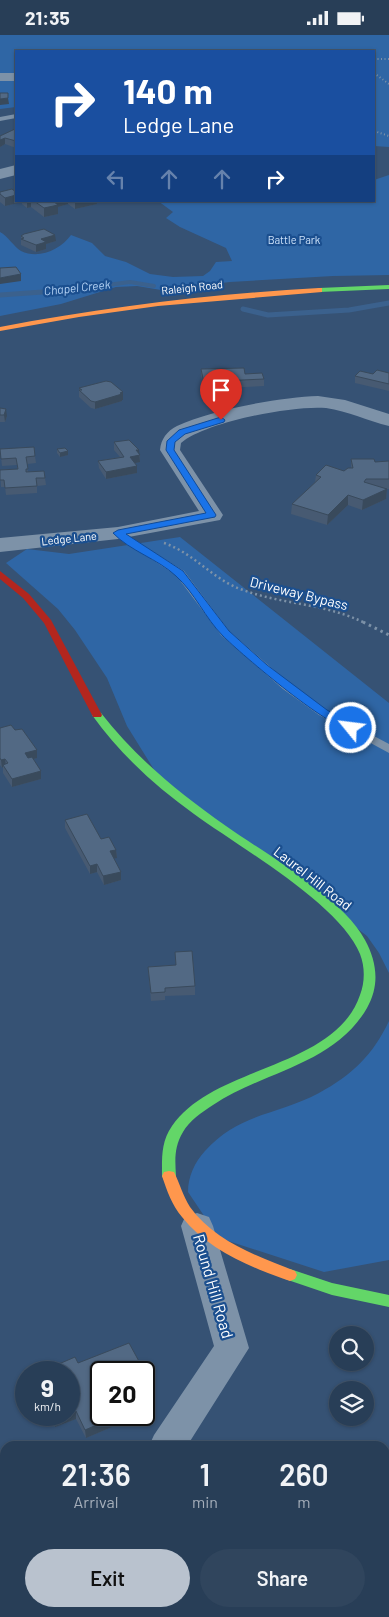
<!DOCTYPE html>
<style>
:root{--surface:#283e57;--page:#30455d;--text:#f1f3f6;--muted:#a5aeba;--line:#44576d;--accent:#b9c2ce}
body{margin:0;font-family:Barlow,sans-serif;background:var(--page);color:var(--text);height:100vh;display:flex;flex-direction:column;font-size:19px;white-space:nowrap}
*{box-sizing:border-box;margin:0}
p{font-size:16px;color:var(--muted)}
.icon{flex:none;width:28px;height:28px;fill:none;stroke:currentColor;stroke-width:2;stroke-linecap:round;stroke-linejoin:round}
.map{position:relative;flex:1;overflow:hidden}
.sheet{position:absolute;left:0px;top:1406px;width:390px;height:176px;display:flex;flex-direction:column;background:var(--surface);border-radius:15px 15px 0 0;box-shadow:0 1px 4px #0004,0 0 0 1px var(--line)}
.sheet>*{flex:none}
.guide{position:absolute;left:15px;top:15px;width:360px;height:152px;border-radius:0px;box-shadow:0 1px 4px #0004,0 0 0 1px var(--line);background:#1a4fa0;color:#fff;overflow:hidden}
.controls{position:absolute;left:329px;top:1291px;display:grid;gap:10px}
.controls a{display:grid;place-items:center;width:45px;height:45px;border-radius:50%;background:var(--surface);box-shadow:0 1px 4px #0004,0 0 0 1px var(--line);font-size:25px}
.speed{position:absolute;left:15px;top:1326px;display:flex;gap:10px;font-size:25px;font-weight:700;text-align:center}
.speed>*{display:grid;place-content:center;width:65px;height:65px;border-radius:50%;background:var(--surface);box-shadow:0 1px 4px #0004,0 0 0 1px var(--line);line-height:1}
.speed small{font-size:12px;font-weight:400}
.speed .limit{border:2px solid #111;border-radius:8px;background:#fff;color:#111}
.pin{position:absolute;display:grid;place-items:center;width:42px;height:42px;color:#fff;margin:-51px -21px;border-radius:50% 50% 50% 0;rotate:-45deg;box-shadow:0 0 5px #0007}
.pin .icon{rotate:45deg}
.me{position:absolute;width:55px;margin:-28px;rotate:299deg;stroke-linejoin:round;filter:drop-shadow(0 0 4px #0008)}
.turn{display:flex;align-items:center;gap:18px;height:105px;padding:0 25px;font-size:22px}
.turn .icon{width:65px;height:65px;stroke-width:2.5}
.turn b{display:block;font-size:35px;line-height:42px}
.lanes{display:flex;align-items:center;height:48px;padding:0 25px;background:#0003;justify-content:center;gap:25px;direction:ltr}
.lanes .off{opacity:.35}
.eta{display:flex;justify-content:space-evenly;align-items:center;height:85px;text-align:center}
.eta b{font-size:30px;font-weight:600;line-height:35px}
.cta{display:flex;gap:10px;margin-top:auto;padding:10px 25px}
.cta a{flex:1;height:58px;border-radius:30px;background:var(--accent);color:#111;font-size:20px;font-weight:600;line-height:58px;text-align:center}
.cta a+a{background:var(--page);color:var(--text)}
.status{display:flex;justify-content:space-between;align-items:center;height:35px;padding:0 25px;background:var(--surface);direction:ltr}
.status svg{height:14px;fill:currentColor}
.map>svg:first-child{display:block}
</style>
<div class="status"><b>21:35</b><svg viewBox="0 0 49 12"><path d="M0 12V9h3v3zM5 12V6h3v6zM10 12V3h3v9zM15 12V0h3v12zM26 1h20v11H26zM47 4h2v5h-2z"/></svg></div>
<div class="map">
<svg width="389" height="1582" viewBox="0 0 389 1582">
<rect width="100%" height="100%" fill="#365274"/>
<g fill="#2f66a5">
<polygon points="0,0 389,0 389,112 374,111 374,16 16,16 16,40 0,40"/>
<polygon points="0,44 16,44 16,72 0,74"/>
<path d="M389 140V240L333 241 230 247 161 255 137 251 116 252 61 269 0 281V197C8 201 13 211 21 216 39 225 61 214 71 200L92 208 105 221 126 227 150 239 173 242 203 241 210 236 216 227 232 226 226 213 180 192 166 183 173 177 158 166H374V145Z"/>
<polygon points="180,502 389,668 389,938 379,918 367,901 158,741 127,691 107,643 75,595 58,574 6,528 27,514 69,519"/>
<path d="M389 986V1225L324 1237 219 1203 188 1157C188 1141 195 1127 205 1116 239 1078 278 1080 319 1058 352 1040 373 1020 389 986Z"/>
</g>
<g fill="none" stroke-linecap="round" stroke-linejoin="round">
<polyline stroke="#3b618d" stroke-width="4" points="62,256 130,247 154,251"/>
<g stroke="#3b618d" stroke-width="5">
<polyline points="0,260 71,255"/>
<polyline points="243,274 268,280 349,275 389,268"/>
</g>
<g stroke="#7d92a8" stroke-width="2" stroke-dasharray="1 2.5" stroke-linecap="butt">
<polyline points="374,24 389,24"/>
<polyline points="374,38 389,49"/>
<polyline points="374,96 389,101"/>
</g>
<path stroke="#7d92a8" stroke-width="2.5" stroke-dasharray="2 3" stroke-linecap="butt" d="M164 508C194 518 213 545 243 555 284 570 324 568 365 588"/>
<polyline stroke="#7d92a8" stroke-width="3" stroke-dasharray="2.5 4" stroke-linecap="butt" points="363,587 389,600"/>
<g fill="#7d92a8" fill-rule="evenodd">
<polygon points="16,79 16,83 0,86 0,82"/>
<polygon points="118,495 184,536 229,596 291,650 327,676 389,709 389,718 319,680 283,654 221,600 176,540 114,500 113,498 114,496"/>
</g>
<g fill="#7d92a8" fill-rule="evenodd">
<rect x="0" y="38" width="16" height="8"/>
<polygon points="16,130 16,140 0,144 0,134"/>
<path d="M318 361 345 365 389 379V391C368 386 348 376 326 373 293 370 205 387 181 408L180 415 223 480 220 485 118 504 0 517V503L118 492 199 476 160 415C161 404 167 396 177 391 211 375 281 362 318 361Z"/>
<polygon points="197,1178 209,1182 213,1191 249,1313 187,1411 149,1411 154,1400 214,1311 181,1191 185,1182"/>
<polygon points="15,1578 56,1578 55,1582 14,1582"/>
</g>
<g fill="#63d668" fill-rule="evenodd">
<polygon points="389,250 389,254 319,257 315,255 319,253"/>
<path d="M97 677 101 678C136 723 179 758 226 791 267 820 341 861 365 905 377 927 380 950 367 973 334 1030 264 1036 213 1070 202 1077 189 1086 183 1097 174 1112 175 1125 176 1141L174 1145 169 1146 164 1145 162 1141C162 1122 161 1107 172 1091 214 1030 335 1034 360 960 365 947 365 932 360 919 340 869 239 812 194 779 155 751 120 719 92 680Z"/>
<polygon points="290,1234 332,1248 389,1260 389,1272 332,1260 285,1244 283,1240 285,1236"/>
</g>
<g fill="#ff974d" fill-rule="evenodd">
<path d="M319 253H322V257L158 271 79 282 0 296V292C106 272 212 259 319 253Z"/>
<path d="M169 1136 174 1137C180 1149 183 1161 190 1172 214 1206 259 1222 295 1236L297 1240 295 1244 290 1246C252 1233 208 1215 182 1182 172 1170 167 1156 162 1141L164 1137Z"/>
</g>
<polygon fill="#b3261e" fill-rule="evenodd" points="0,536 29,559 51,585 102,680 101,682 93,682 92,680 44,588 23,563 0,544"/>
</g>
<g fill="#475a72">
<polygon points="16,94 16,113 5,109 0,112 0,101"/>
<polygon points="0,157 16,166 96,166 97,169 75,174 68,169 58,172 58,179 44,182 31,172 27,173 22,169 22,167 5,171 0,167"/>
<polygon points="21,201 56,206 46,209 46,214 36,217 21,210"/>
<polygon points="201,334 245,339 264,344 264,351 222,353 222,355 204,355 201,341"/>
<polygon points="389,338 389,356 355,348 355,341"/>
<polygon points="79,353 123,365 122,365 122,366 95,374 91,373 79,362"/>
<polygon points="0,373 7,381 5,387 0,387"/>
<polygon points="114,407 139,419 140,420 140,427 135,428 137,431 137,438 106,444 99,433 98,426 120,422 114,415"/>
<polygon points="0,414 35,421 36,428 27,429 28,437 45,443 46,450 37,451 37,458 6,460 5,452 1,452 0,435 17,434 17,430 2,431"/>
<polygon points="57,414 68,416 68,420 60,422 57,418"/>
<polygon points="351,424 375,427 389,426 389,454 387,454 386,464 362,475 348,470 327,490 291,479 292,469 315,447 316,440 344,436 351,433"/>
<polygon points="0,693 15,695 37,715 37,723 33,724 41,736 41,744 12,752 3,738 3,732 2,733 0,730"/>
<polygon points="65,785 101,804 116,815 117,823 114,823 121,837 121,845 104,850 97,837 90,839 65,793"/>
<polygon points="175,917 195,951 195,960 165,961 165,965 151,966 148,932 176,930"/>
<polygon points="78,1328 101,1338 126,1381 126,1386 86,1403 76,1384 55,1392 49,1380 69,1380"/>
<polygon points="224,1578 236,1578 234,1582 231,1582"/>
</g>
<g fill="#394a5c">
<polygon points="8,63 9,69 0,70 0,64"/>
<polygon points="5,103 5,109 0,112 0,105"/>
<polygon points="375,120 375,126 374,127 374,121"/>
<polygon points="16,160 16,166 22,166 22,167 5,171 5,163"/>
<polygon points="27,166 31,166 31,172 27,173"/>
<polygon points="51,166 68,166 68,169 58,172 58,179 44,182 44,173"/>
<polygon points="75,166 96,166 97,169 75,174"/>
<polygon points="55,200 56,206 46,209 46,214 36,217 36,210 41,204"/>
<polygon points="21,239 21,246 0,249 0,243"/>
<polygon points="123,357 123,365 122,365 122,366 95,374 95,367"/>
<polygon points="6,374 7,381 5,387 4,380"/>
<polygon points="136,415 139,415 140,427 131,429 130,422"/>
<polygon points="68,416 68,420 60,422 60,418"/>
<polygon points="137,431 137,438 106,444 106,437"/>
<polygon points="387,454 386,464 362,475 363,465"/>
<polygon points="348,460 348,470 327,490 328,480"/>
<polygon points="37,715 37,723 26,726 25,718"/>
<polygon points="5,724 6,732 3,730 3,732 2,733 1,725"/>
<polygon points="41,736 41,744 12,752 12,744"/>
<polygon points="116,815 117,823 110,824 110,816"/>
<polygon points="97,829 97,837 90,839 90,831"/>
<polygon points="121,837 121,845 104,850 103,841"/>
<polygon points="141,1330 141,1338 129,1338 129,1335"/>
<polygon points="76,1376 76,1384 55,1392 55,1384 65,1380 69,1380 69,1379"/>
<polygon points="120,1380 129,1380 126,1381 126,1386 86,1403 85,1395"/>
<polygon points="233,1578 236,1578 234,1582 233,1582"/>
</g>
<g fill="#526984" stroke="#394a5c">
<polygon points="0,58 8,58 8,63 0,64"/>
<polygon points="15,94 16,94 16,106 5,103 0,105 0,101"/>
<polygon points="12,154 16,157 16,160 5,163 0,159 0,157"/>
<polygon points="34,166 53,166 58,170 44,173"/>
<polygon points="44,194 55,200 41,204 46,207 36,210 21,204 24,203 21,201 24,199"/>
<polygon points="16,232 21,239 0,243 0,233"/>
<polygon points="244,333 245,339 262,338 264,344 221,346 222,348 204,348 201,334"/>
<polygon points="377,335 389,338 389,349 355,341 360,336 373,339"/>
<polygon points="106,346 111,347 123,357 120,358 122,359 95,367 91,366 79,355 82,355 79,353"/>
<polygon points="0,373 6,374 4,380 0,380"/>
<polygon points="129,405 139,415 136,415 140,420 130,422 137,431 106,437 98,426 124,422 114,407"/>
<polygon points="34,412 35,421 26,422 28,434 26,434 26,437 44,436 45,443 36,443 37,451 5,453 4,445 0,445 0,435 18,434 16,423 1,424 0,414"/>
<polygon points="65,413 68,416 60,418 57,414"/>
<polygon points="351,424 374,424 375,427 389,426 389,444 366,444 364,447 387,454 363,465 348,460 328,480 292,469 321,442 316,440 326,430 344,436 348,433 353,433"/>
<polygon points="11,690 15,695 22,694 37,715 25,718 28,723 32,722 41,736 12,744 3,730 8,728 5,724 1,725 0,723 0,693"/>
<polygon points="87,779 101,804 109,802 116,815 110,816 121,837 103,841 97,829 90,831 65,785"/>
<polygon points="192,916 195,951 165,953 165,957 151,958 148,932 176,930 175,917"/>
<polygon points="129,1308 141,1330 129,1335 130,1338 101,1338 101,1380 120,1380 85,1395 76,1376 69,1379 69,1338 38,1338 75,1322 78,1328"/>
<polygon points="52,1380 65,1380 55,1384"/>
</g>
<path fill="#1a73e8" stroke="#114b97" d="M221 382 225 385 224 387 185 399 175 407 174 415 216 480 215 482 126 499 183 536 229 596 267 630 327 675 355 691 357 693 355 695C335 700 240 618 223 601 205 583 195 558 176 541 158 524 130 516 113 498L118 495 206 478 166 415 167 406 179 395Z"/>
<g text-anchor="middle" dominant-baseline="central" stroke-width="4.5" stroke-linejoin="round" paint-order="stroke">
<g font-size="11" fill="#cfe3fa" stroke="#1b4f8f">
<text x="294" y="204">Battle Park</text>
</g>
<g font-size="11" fill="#fff" stroke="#1b4f8f">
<text transform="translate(192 252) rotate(-6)">Raleigh Road</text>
<text transform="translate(69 503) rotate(-6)">Ledge Lane</text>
</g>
<g font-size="12" font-style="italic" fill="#b5d3f5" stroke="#1b4f8f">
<text transform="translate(77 252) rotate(-6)">Chapel Creek</text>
</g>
<g font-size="14" fill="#fff" stroke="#1b4f8f">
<text transform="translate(299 558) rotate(14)">Driveway Bypass</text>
<text transform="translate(313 843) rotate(38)">Laurel Hill Road</text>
</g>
<g font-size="16" fill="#fff" stroke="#1b4f8f">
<text transform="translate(214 1251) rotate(74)">Round Hill Road</text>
</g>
</g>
</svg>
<div class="controls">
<a><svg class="icon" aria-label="search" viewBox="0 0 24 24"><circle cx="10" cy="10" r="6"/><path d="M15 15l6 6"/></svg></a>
<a><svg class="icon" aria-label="layers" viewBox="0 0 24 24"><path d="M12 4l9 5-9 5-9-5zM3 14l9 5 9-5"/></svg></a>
</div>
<div class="speed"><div>9<small>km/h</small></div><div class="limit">20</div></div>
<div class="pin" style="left:221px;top:385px;background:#d93025"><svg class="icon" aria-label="arrive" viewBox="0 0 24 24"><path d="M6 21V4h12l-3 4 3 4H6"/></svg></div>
<svg class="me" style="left:351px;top:693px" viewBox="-20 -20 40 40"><circle r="17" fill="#1a73e8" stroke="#fff" stroke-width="3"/><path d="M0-11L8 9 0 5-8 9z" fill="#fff"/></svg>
<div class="guide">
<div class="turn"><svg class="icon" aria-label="right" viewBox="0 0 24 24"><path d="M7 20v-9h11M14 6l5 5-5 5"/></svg><div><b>140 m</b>Ledge Lane</div></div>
<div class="lanes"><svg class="icon off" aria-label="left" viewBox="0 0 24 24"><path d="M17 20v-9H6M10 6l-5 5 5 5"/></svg><svg class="icon off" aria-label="ahead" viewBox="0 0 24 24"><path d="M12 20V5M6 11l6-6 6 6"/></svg><svg class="icon off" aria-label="ahead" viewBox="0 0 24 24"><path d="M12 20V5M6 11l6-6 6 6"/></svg><svg class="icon" aria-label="right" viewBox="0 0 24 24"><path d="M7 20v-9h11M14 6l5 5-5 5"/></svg></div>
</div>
<section class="sheet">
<div class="eta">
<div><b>21:36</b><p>Arrival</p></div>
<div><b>1</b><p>min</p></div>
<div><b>260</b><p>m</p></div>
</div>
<div class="cta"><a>Exit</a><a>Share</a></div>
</section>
</div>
